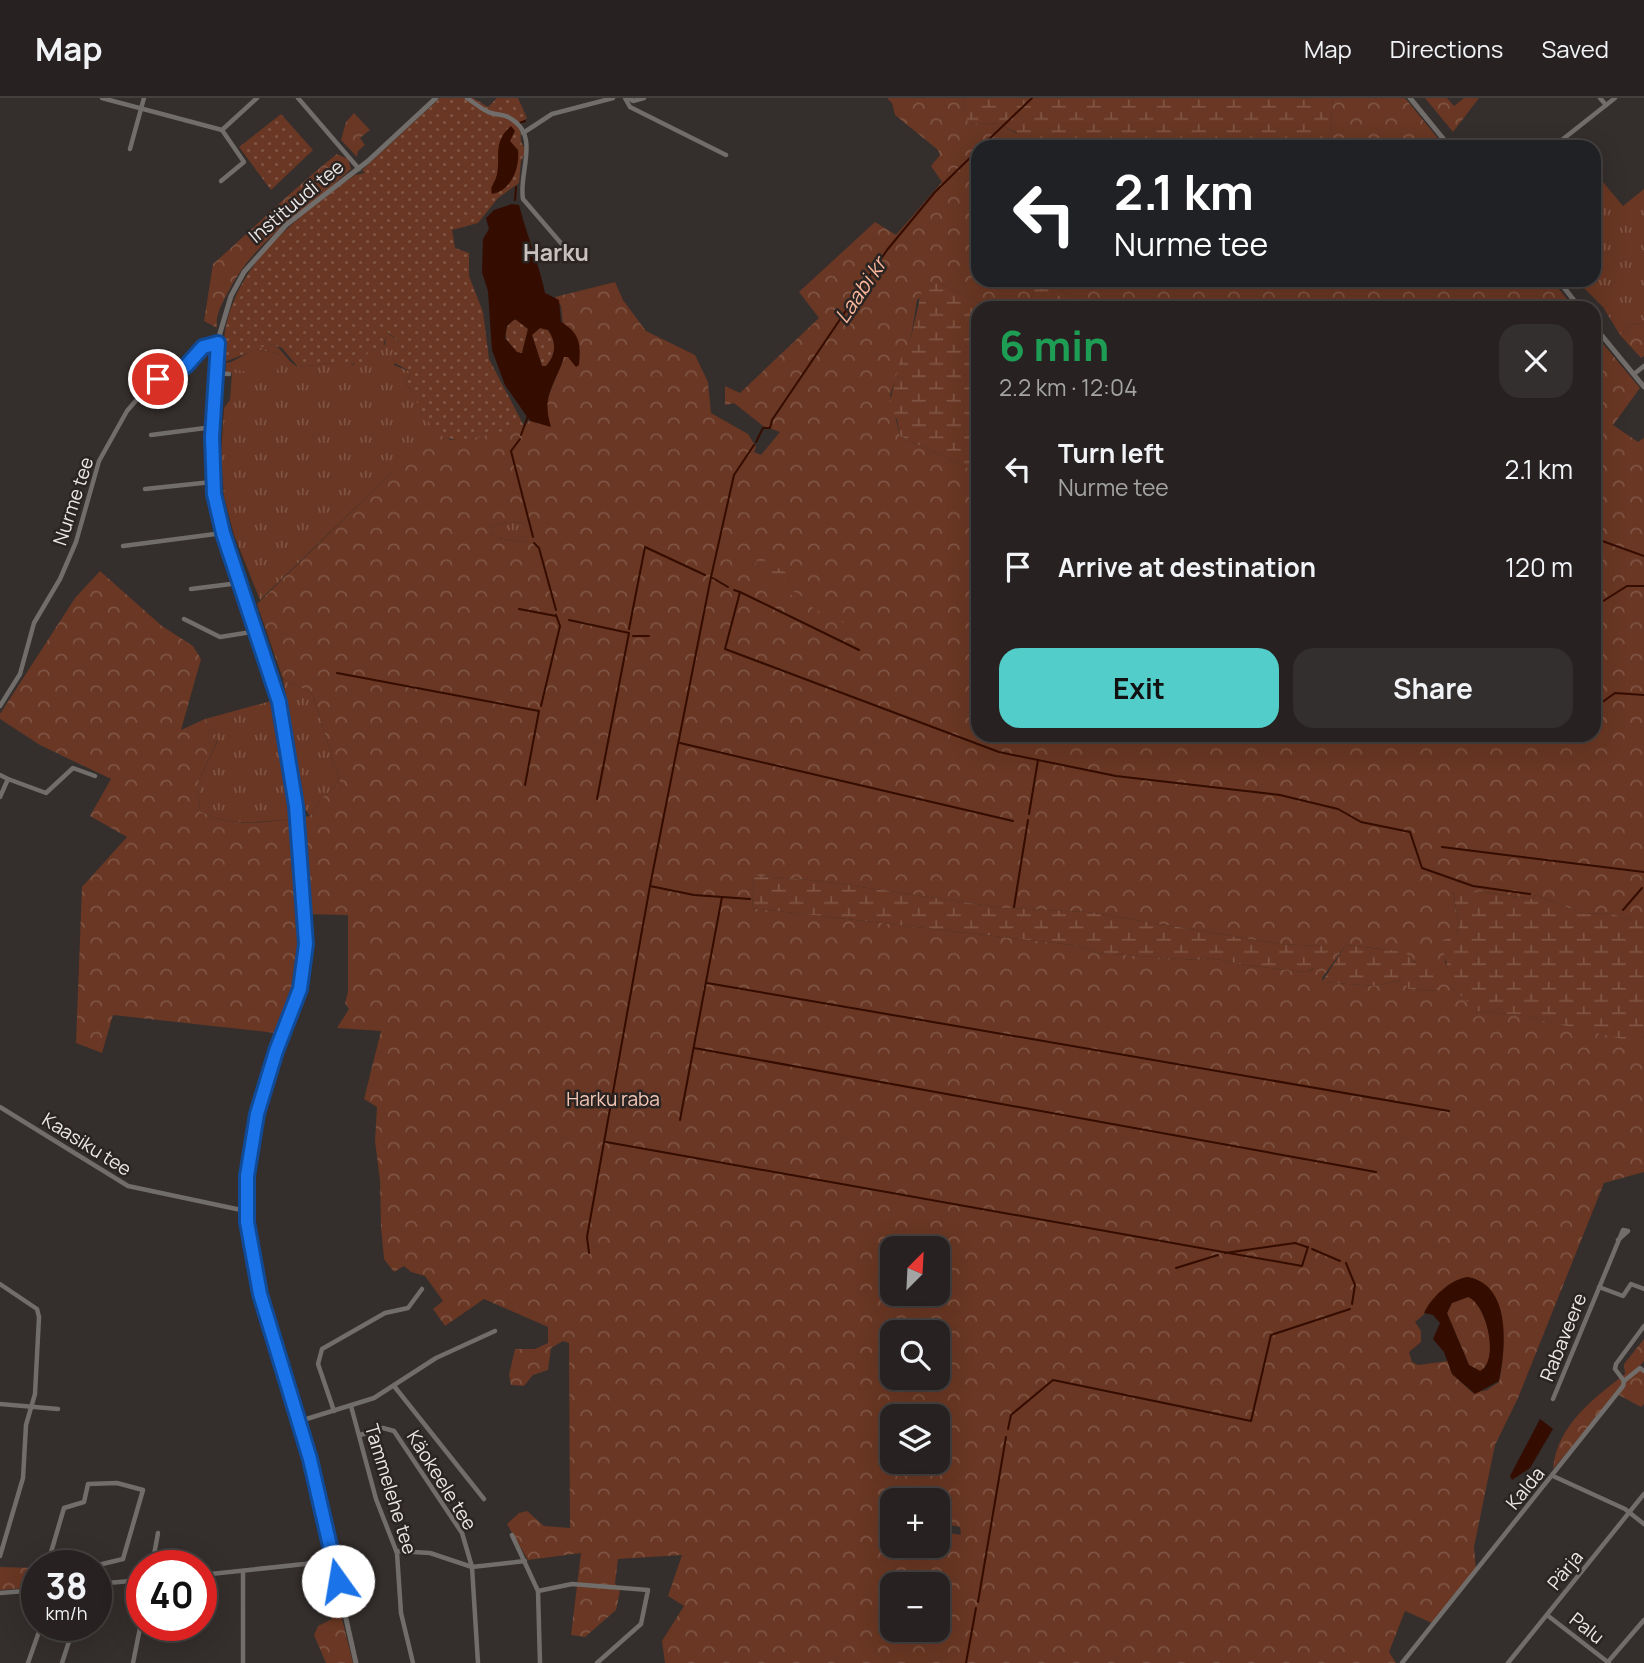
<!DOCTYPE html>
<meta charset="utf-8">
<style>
:root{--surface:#272221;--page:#332f2e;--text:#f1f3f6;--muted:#a4a4a5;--line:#433f3f;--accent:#53cdc9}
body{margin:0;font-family:Manrope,sans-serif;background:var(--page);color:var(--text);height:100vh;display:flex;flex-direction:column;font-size:26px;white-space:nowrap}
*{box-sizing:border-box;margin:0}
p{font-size:23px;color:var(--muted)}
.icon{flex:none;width:38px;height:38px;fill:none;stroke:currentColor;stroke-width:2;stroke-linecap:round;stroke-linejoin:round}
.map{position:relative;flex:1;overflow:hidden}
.drawer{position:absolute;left:971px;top:203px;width:630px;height:441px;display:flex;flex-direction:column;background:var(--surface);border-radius:21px;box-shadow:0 7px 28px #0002,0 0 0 2px var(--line)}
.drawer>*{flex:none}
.guide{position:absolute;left:971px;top:42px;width:630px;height:147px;border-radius:21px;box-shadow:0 7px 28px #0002,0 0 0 2px var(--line);background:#202124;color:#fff;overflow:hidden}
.needle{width:46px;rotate:24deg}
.tools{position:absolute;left:880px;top:1138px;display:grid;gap:14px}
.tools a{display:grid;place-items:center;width:70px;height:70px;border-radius:14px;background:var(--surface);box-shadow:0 7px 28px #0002,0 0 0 2px var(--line);font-size:35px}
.speed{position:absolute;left:21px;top:1452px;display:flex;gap:14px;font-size:35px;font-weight:700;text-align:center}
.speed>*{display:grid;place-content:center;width:91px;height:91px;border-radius:50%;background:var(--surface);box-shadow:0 7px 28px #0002,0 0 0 2px var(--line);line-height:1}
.speed small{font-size:18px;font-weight:400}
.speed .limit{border:10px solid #d22;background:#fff;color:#111}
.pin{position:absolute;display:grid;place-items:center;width:60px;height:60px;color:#fff;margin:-30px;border:4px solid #fff;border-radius:50%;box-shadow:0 2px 7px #0007}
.me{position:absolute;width:77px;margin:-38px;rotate:347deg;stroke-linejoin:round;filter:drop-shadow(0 0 5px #0008)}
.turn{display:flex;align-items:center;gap:24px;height:147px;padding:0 28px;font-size:32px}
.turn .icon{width:91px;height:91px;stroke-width:2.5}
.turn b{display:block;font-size:49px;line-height:60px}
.round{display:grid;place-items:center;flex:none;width:74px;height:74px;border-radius:21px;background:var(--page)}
.head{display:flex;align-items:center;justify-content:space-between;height:119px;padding:0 28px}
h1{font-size:42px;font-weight:700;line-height:52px;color:#1e9e55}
.button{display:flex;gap:14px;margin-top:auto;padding:14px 28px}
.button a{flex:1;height:80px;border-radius:21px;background:var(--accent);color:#111;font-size:28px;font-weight:700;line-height:80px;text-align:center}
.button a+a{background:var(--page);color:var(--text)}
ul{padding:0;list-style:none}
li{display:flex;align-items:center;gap:21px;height:98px;padding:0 28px}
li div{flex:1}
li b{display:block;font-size:26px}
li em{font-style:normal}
header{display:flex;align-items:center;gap:42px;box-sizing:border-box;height:98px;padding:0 35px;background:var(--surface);border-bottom:2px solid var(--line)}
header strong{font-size:33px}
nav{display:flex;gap:38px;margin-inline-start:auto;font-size:24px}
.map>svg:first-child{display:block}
</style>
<header>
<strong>Map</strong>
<nav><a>Map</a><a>Directions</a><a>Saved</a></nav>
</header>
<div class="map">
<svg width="1644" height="1565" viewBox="0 0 1644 1565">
<defs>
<pattern id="grass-tufts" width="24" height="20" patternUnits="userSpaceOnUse" patternTransform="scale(1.75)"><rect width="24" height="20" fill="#693723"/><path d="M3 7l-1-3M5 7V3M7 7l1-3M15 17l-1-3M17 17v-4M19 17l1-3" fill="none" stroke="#7f5443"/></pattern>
<pattern id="forest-crowns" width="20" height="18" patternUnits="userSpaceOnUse" patternTransform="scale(1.75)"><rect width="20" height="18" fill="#693723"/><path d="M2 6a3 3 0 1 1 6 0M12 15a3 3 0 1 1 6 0" fill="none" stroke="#7f5443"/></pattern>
<pattern id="wetland-marsh" width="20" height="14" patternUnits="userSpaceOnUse" patternTransform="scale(1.75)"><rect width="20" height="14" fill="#693723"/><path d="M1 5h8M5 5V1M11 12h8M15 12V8" fill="none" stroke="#7f5443"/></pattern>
<pattern id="park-dots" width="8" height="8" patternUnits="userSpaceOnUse" patternTransform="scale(1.75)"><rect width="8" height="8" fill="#693723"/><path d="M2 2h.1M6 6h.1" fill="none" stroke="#7f5443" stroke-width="1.8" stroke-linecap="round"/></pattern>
</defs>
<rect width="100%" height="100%" fill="#342e2c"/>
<g fill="url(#grass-tufts)">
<polygon points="1603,84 1623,108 1644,91 1644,225 1631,227 1620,237 1603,209 1576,182 1594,182 1594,91"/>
<path d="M386 234 401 245 394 267 411 274 406 286 439 336 437 341 390 376 260 502 234 437 224 399 221 359 224 310 230 302 232 275 226 274V265L231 264 233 271 280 256 255 251C279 235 282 261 298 269L332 265 353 267 370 245 385 247Z"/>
<polygon points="507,424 524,425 531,439 524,444 497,440 490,435 490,429"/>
<polygon points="283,581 312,595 340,684 322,700 310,718 305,711"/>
<path d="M271 603 284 666 290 721C259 724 228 729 200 713L198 685 218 642 205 621Z"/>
</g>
<g fill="url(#forest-crowns)" fill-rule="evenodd">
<path d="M887 0H966L963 8 969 25 1000 26 1017 36 1008 49H978V182H1552L1574 210H1100L1044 184 1037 185 1027 210H991L942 187 917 202 911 239 890 297 900 338 978 375V637H1594V235L1640 290 1613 327 1638 344 1644 340V822H1631L1609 815 1584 816 1536 797 1533 801 1478 793 1473 796 1453 794 1459 827 1457 836 1450 840 1445 864 1450 873V888L1479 913 1519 917 1639 944 1644 938V1074L1604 1085 1518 1300 1495 1347 1474 1449 1476 1472 1432 1525 1405 1513 1389 1554 1396 1565H665L662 1543 684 1508 668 1498 682 1457 618 1461 615 1485 620 1493 616 1512 585 1539 571 1537 581 1455 528 1462 507 1426 519 1415 527 1413 544 1428 570 1430 569 1245 563 1243 551 1250 548 1272 533 1277 524 1288 511 1287 509 1277 515 1251H535L548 1245V1229L484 1201 445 1228 433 1211 443 1203 425 1178 411 1174 404 1168 394 1174 384 1161 381 1129 380 1082 375 1043 377 1009 364 1001 381 933 337 930 349 911 345 905 348 894V817L302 816 299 881 276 935 113 917 102 955 76 945 82 789 127 739 90 718 111 681 40 647 0 621V616L75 500 100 473 162 528 193 548 201 561 181 632 205 621 218 641 198 685 200 713C233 732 274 723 310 718L322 700 340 684 312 595 283 581 257 506 390 376 439 336 451 342 524 328 544 309 564 259H567L561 208 555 199 615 184 623 202 646 233 695 257 708 284 711 315 748 336 756 349 754 354 761 357 780 334 763 328 734 305 725 307V288L740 295 819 220 799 194 875 124 896 137 942 84 931 68 940 57 938 52 895 17 892 5ZM507 424 524 425 530 439 524 444 497 440 490 435V429ZM760 778 821 783 1003 810 1088 814 1279 846 1326 848 1312 872 1305 874 1245 867 1211 860 1197 862 1096 855 1081 848 752 810 754 779ZM1346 847C1390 852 1416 850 1438 893L1409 891 1402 882 1374 888 1323 884 1322 880ZM892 1150H938V1195H892ZM1473 1180C1507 1198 1507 1249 1499 1284L1487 1292 1473 1295 1452 1276 1448 1263 1418 1267 1412 1264 1409 1254 1421 1244V1233L1415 1224C1439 1207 1435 1184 1473 1180ZM892 1234H938V1279H892ZM892 1318H938V1363H892ZM892 1402H938V1424L960 1429 961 1437 938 1433V1447H892ZM892 1486H938V1531H892Z"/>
<polygon points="1333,0 1405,0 1445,49 1329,49"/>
<polygon points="1425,0 1447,0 1454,8 1464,0 1479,0 1453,34"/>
<polygon points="354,15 370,32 360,40 365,47 358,53 357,59 341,42 346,24"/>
<path d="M337 56 348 61 351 71C307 113 257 138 228 194 222 206 215 217 217 230L204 223 213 166C254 130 294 90 337 56Z"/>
<polygon points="1644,225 1644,258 1641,260 1620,237 1631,227"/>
<path d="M1468 1199C1487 1206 1500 1264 1480 1273L1469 1267 1447 1215 1452 1205Z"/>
<path d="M1644 1241V1263L1638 1270 1644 1275V1306L1641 1309 1617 1296 1553 1371C1557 1327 1593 1301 1625 1276L1624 1266Z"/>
<polygon points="0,1469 37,1470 37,1489 0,1492"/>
<polygon points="327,1482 333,1485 353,1565 326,1565 314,1537 318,1528 332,1521 330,1511 312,1493 318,1483"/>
</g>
<g fill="url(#wetland-marsh)">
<polygon points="966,0 1333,0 1329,49 1008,49 1017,35 1000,26 968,25 963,8"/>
<polygon points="924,183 942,187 991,210 978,210 978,375 900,338 897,321 888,312 899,265 911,239"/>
<polygon points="1044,184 1100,210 1027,210 1037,185"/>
<polygon points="757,461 763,461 787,475 783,487 857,532 856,535 754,475"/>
<polygon points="760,778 821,783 1003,810 1088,814 1279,846 1326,848 1329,852 1311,872 1305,874 1245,867 1211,860 1197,862 1096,855 1081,848 752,810 754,779"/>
<path d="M1453 793 1473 796 1477 793 1533 801 1536 797 1584 816 1609 815 1631 822H1644V938L1639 945 1519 917 1478 913 1450 888C1450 872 1444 858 1441 843L1457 836 1459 827Z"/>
<polygon points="1346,847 1405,854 1414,864 1436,873 1438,893 1409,891 1401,882 1374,888 1322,884"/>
</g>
<g fill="url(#park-dots)">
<path d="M440 0H473L488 9 497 0H518L527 20 520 25 521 44 526 53 521 63 519 85 498 100 478 125 452 132 455 150 469 155V178L483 214 489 261 524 328C503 332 456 350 439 336 425 324 417 301 406 286L411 274 389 262 401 245 387 234 382 252H375L370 245 365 265 357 264 346 269 332 265 298 269 282 250 270 246 222 265C220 256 223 248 224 240 233 165 298 119 355 77L365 75 362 72Z"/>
<polygon points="281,16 313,52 271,92 239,49"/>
<path d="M511 222H519L528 231 522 255H517C505 244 502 236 511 222Z"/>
<path d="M540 230 548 232C557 244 556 257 546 268H542L532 237Z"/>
</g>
<polygon fill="#693723" points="255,251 280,256 276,279 232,271 231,264"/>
<g fill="#350c00" fill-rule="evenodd">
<path d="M511 28 515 33 510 43 518 52C520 70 511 93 492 96 490 89 493 87 496 80 502 62 491 45 511 28Z"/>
<path d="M512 106 519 107C527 138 539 166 545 195L559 202 561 224C580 235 581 246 579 267L576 269 568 259H564C555 288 541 297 551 329L530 323 505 287 492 252 488 193 482 174 483 141 489 131 486 120 494 112ZM515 221 528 231 522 255 517 254 505 240 507 228ZM540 230 548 232C557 244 556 257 546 268H542L532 237Z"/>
<path d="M1468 1179C1512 1187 1506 1251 1499 1283L1475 1296 1452 1276 1444 1254 1433 1241 1440 1225 1433 1217 1424 1215C1431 1200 1450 1181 1468 1179ZM1468 1199C1487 1206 1500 1264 1480 1273L1469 1267 1447 1215 1452 1205Z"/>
<polygon points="1540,1321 1553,1331 1530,1370 1512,1382 1510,1378"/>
</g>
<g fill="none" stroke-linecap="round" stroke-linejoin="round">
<g stroke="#350c00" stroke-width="2">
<polyline points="519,25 525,23"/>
<polyline points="981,49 1032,0"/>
<polyline points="515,102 516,89"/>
<polyline points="521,337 528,318"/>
<polyline points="520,341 511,353 533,439"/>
<polyline points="756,344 763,330 770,330 772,322 887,152 935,94 978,52"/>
<polyline points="1594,440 1644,458"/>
<polyline points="534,445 539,450 556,512"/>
<polyline points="711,479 728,489"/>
<polyline points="734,492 740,494 725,551 999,654 1116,678 1280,697 1338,711 1361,724 1410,734 1422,770 1473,788 1530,796"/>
<polyline points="740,494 859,552"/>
<polyline points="1600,505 1627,488 1644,488"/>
<polyline points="519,511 556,518"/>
<polyline points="569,522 629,535 597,701"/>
<polyline points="629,531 645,449 705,477"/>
<polyline points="633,538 649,538"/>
<polyline points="337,575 539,613 525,687"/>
<polyline points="541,608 560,528 556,517"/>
<polyline points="1594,610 1615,595 1644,597"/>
<polyline points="680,645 1013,723"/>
<polyline points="1029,716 1038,662"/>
<polyline points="1442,749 1644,774"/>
<polyline points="650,788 694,797 750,801"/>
<polyline points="1014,809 1028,722"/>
<polyline points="1623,812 1642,790"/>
<polyline points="707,885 1449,1013"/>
<polyline points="694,950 1376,1074"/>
<polyline points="680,1022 722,799"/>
<polyline points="606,1044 1302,1168 1308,1149"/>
<polyline points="1312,1151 1340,1163"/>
<polyline points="589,1155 587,1139 650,788 711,479 734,377 754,347"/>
<polyline points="1225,1155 1295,1145 1307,1149"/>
<polyline points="1346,1165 1355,1187 1352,1206"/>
<polyline points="1176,1170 1218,1157"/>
<polyline points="1008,1331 1011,1317 1053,1282 1251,1323 1271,1237 1350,1211"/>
<polyline points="978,1504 1006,1339"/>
<polyline points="966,1565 976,1510"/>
</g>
<g stroke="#706d6b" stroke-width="4.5">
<polyline points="102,0 222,32 257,0"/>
<polyline points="298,0 359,71"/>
<path d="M467 0C475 5 482 12 491 15 497 17 503 16 508 19 542 36 518 74 523 101L572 158"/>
<polyline points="625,0 630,9 726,57"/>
<polyline points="629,0 633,3 644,0"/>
<polyline points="1600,0 1606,7"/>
<polyline points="523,35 552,16 613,0"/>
<polyline points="1553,49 1615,0"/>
<polyline points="130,51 144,0"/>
<polyline points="221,83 244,64 222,32"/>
<polyline points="216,275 229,276"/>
<polyline points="1634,276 1644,268"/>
<polyline points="151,337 213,329"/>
<polyline points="145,391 212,384"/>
<polyline points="123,448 223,435"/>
<polyline points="191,491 239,485"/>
<polyline points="184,521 220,539 257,533"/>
<polyline points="0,608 20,576 34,525 60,481 76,444 99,363 127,313 152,284 186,268 203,249 218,245"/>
<polyline points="0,677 8,681 0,699"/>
<polyline points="8,681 46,695 73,670 95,678"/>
<polyline points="0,1009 128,1088 246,1113"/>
<polyline points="0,1186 37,1211 39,1219 35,1296 26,1327 23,1380 0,1458"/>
<polyline points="1599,1189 1623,1198 1631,1186 1644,1191"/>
<polyline points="1624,1283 1640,1270 1644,1273"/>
<polyline points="394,1288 484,1401"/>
<polyline points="1553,1301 1623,1132 1628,1133 1618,1142"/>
<polyline points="0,1306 58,1311"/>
<polyline points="351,1308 376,1401 397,1455 401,1515 413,1565"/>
<polyline points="334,1313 318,1266 322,1251 385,1215 408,1210 422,1191"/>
<polyline points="300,1323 374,1300 436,1260 495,1233"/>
<polyline points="360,1337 383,1330 394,1333 462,1435 472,1469 478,1565"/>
<polyline points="1553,1378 1625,1411 1644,1426"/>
<polyline points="512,1437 538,1493 540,1565"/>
<polyline points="396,1453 430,1455 472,1469 525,1463"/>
<polyline points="47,1468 64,1410 84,1404 88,1386 117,1385 143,1392 123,1461 94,1468"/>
<polyline points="152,1468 158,1435"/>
<polyline points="243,1473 243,1565"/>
<polyline points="201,1477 333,1463"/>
<polyline points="96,1486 142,1482"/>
<polyline points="538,1493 572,1486 648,1492 641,1526 597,1565"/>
<polyline points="0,1495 37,1492"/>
<polyline points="1547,1517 1609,1565"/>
<polyline points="28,1565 41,1528"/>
<polyline points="62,1565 74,1528"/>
<polyline points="133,1565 142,1520"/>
<polyline points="1402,1565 1623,1288 1624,1283 1615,1271 1616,1266 1644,1228"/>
<polyline points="1508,1565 1644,1396"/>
<polyline points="1607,1565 1644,1522"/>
</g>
<g stroke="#706d6b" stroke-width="5">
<polyline points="1410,0 1450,49"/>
<polyline points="1558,182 1580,210"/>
<polyline points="1594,228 1644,289"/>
<polyline points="356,1565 310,1361 260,1196 248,1135 247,1078 257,1016 276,953 300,891 306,846 296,708 288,653 272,577 223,435 212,384 212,339 220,235 231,198 244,174 286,127 368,63 436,0"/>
</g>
</g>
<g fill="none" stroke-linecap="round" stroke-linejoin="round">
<g stroke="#114b97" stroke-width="18">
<polyline id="route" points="158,281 186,268 203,249 218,245 212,339 214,396 223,435 279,604 296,708 306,846 300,891 276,953 257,1016 247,1078 247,1124 260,1196 310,1361 338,1483"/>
</g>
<use href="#route" stroke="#1a73e8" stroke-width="12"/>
</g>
<g text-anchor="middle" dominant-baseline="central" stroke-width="5" stroke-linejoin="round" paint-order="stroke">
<g font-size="19" fill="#ece8e6" stroke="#2a2422">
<text transform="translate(296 103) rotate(-40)">Instituudi tee</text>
<text transform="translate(73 403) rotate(-72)">Nurme tee</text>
<text transform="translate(87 1046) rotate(32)">Kaasiku tee</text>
<text transform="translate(1563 1239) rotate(-68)">Rabaveere</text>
<text transform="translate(442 1382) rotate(58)">Käokeele tee</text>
<text transform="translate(1525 1390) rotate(-51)">Kalda</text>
<text transform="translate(391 1391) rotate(73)">Tammelehe tee</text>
<text transform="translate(1565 1472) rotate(-51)">Pärja</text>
<text transform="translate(1587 1530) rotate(38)">Palu</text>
</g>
<g font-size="19" fill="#f5c7b5" stroke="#2a2422">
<text x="613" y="1001">Harku raba</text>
</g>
<g font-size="21" font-style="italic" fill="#fab69b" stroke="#2a2422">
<text transform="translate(860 192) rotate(-56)">Laabi kr</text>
</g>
<g font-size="23" font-weight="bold" fill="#c9c1be" stroke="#2a2422">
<text x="556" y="154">Harku</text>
</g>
</g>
</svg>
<div class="tools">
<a><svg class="needle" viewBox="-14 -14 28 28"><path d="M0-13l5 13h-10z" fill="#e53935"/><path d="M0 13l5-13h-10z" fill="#a4a4a5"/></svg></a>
<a><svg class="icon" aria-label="search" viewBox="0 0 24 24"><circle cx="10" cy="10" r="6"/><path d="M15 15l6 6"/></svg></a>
<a><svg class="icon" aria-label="layers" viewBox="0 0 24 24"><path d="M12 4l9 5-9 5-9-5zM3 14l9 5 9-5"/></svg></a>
<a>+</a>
<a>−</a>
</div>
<div class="speed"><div>38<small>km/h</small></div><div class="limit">40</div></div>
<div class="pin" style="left:158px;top:281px;background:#d93025"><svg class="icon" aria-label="arrive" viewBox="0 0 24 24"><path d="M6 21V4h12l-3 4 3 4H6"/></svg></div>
<svg class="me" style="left:338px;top:1483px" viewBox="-20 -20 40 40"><circle r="19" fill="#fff"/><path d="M0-13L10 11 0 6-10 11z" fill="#1a73e8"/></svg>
<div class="guide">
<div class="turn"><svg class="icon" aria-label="left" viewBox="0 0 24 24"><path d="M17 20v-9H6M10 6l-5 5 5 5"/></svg><div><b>2.1 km</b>Nurme tee</div></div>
</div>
<section class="drawer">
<div class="head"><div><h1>6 min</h1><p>2.2 km · 12:04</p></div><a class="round"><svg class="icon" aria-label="close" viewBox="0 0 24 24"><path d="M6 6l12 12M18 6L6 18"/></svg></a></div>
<ul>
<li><svg class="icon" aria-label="left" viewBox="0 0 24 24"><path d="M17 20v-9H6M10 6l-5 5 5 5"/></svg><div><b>Turn left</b><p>Nurme tee</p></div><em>2.1 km</em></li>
<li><svg class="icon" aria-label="arrive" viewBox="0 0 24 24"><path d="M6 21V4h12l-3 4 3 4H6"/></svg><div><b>Arrive at destination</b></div><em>120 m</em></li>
</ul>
<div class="button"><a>Exit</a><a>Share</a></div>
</section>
</div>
